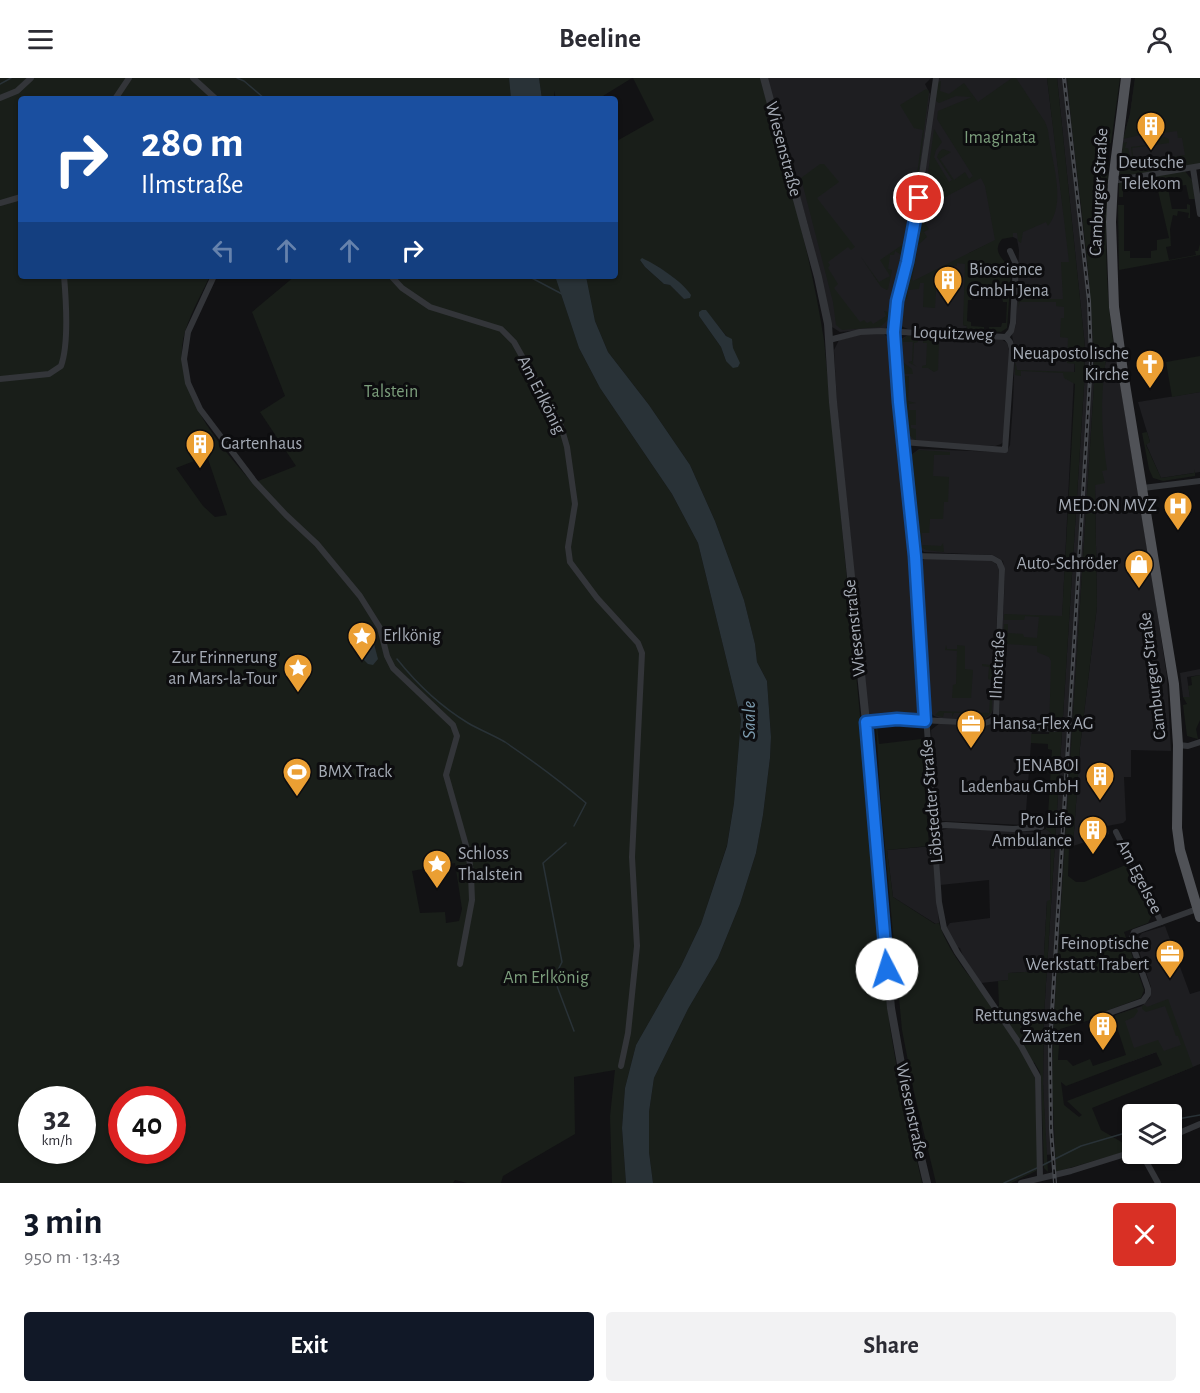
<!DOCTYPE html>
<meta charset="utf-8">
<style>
:root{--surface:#fff;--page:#f2f2f3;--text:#2b2b33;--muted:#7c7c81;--accent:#111827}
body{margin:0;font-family:"Alegreya Sans",sans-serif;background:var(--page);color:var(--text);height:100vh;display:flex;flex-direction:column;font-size:22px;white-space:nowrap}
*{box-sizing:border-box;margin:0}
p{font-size:20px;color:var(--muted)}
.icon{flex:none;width:33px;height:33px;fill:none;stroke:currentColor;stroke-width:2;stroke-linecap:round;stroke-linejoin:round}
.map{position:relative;height:1105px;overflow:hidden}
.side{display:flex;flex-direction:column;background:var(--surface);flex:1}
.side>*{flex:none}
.banner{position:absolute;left:18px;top:18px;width:600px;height:183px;border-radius:6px;box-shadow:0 2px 4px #0004;background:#1a4fa0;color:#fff;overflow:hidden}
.tools{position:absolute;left:1122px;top:1026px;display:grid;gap:12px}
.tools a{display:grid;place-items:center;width:60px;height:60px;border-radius:6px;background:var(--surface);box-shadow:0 2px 4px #0004;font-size:30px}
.speed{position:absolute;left:18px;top:1008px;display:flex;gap:12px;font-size:30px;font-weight:700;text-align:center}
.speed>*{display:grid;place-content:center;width:78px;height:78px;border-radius:50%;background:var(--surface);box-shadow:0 2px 4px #0004;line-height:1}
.speed small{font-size:15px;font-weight:400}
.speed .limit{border:9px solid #d22;background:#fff;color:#111}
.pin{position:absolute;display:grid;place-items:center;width:51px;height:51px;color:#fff;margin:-26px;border:3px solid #fff;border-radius:50%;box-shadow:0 2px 6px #0007}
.me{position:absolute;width:66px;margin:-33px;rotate:355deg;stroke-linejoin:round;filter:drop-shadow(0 0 4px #0008)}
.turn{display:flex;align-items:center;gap:21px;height:126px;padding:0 24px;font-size:27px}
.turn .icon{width:78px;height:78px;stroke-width:2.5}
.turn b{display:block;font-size:42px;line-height:51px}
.lanes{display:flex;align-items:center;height:57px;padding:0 24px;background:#0003;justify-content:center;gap:30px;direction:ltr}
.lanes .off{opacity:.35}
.round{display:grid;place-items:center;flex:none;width:63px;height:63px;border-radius:6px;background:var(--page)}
.overview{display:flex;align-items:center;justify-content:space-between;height:102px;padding:0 24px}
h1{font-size:36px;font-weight:700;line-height:45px;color:var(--accent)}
.cta{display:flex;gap:12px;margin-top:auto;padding:12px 24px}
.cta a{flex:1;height:69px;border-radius:6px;background:var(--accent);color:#fff;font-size:24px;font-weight:700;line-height:69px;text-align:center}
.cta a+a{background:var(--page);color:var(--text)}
header{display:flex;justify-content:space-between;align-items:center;height:78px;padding:0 24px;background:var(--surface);font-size:27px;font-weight:700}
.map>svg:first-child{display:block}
</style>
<header><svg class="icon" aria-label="menu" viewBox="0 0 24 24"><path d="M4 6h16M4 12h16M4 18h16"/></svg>Beeline<svg class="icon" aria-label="person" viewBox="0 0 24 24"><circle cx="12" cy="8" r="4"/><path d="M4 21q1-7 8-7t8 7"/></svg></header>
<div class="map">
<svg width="1200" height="1105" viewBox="0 0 1200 1105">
<rect width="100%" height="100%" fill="#121214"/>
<g fill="#1e1e21">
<polygon points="767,0 931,0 925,6 930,16 916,128 893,240 886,250 840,254 832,249 811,158"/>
<polygon points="937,0 1047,0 1070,185 1065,185 1076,256 1057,648 1013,647 1005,645 999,638 1005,495 1003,483 993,477 924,474 918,469 916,464 911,377 919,371 999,374 1008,371 1010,367 1013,326 1015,272 1012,257 1016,247 1019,172 1017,161 1013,159 1012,155 969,175 963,247 967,248 966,254 908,251 901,248 898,242 899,227 919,137"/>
<polygon points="1057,0 1067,0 1091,222 1094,261 1094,306 1054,937 1052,1006 1055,1076 1046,1077 1043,1005 1044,937 1084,308 1085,269"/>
<polygon points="1135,0 1200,0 1200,87 1115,104 1120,58 1124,58 1130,36"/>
<polygon points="863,256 884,256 892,263 908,425 922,628 921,633 913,638 876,639 870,637 868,634 837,326 834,272 839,262"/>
<polygon points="908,257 1001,261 1007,265 1009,272 1007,326 1003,364 1001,366 995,368 913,364 909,361 900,300 898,268 899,262"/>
<polygon points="1107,274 1115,274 1155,519 1167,599 1171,673 1131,672 1131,699 1124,699 1126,742 1123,745 1107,748 1109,756 1073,768 1080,669 1097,528 1095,407 1100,374 1102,307"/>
<polygon points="1200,314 1200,394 1161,400 1146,366 1150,364 1138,324"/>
<polygon points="925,480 990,482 996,486 999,490 993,632 991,637 985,641 940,640 934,638 929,633 918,488"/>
<polygon points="1200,591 1200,597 1187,599 1190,619 1183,619 1180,595"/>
<polygon points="994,644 1004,649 1032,651 1025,747 942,743 937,737 936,731 931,652 940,645"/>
<polygon points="949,750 1038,754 1046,751 1051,755 1050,823 1047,823 1043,893 1009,895 1009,902 981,905 963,878 960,870 956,869 946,850 950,845 990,840 989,802 940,807 938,759 942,752"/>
<polygon points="933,768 939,845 936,846 893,819 887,772"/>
<polygon points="1165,848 1190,916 1200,913 1200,986 1168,999 1157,974 1130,984 1114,940 1116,937 1142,928 1150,920 1151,909 1137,867 1137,861 1142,855"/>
</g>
<g fill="#191e19" fill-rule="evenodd">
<path d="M0 0H509L511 21H21V198H210C200 219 188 239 183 262 173 318 228 378 263 416L258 403 296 388 260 334 285 318 252 234 295 198H555L579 270 600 310 672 416 698 465 741 641 734 725 727 767 701 846 681 888 636 967 625 1010 622 1050 626 1105H612L610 1038 615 992 574 999 575 1056 503 1098 501 1105H467L455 1102 453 1105H0ZM207 378 227 437 215 439 203 428 176 390ZM455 785 462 831 459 843 446 845 445 834 420 835 412 793ZM32 1022H82V1072H32ZM122 1022H172V1072H122Z"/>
<polygon points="539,0 632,0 598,21 556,21 554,13 554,21 542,21"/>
<path d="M633 0H760C785 86 810 173 824 262L890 950 900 1008 922 1105H653L649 1074V1034L654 1000 688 931 718 880 740 826 756 775 763 737 770 680 771 659 767 603 757 584 755 566 744 522 715 443 690 387 649 327 608 274 595 243 586 198H615V64L654 42ZM640 182 657 188 679 204 684 221 670 207 664 206 645 189ZM706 233 733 266 726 283 721 269 699 238V234Z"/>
<path d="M1012 0H1016L1045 44 1048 52C1050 80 1068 123 1048 148L1046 144 1023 154 1021 165 1018 163 1017 155H1013V159L1002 161C990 176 1007 181 1011 195L1007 250 1001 254 989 253V249H1001L1002 245H1006L1007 224H1003L1002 219 972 218V222H968L967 243 971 244V248L984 249V253L966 252 967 248 963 247 965 186 957 185V188H953L952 213 946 212 947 197H950V192H946L945 212H942V196L937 195 935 230 923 229 924 205H920L919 211 908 212 907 221H902L924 130 929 135 922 141 929 151 924 154 927 159 918 167 912 201 913 203 995 162 985 108 981 100 934 125 927 123 925 117 934 51 942 64 936 72 934 79 949 104 952 102 937 79 939 74 943 71 951 74 940 81 954 102 965 94 969 101 973 98 937 41 938 33 972 19 956 18 939 25 936 23 938 4 941 3 940 13 949 16 964 5 978 24Z"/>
<path d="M1047 0H1057L1085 269 1084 308 1044 937 1043 1005 1048 1094 1044 1090 1041 1003 1040 994 1034 984 1030 987 1035 1000 1038 1089 1036 1093 1011 1105H936L914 1014 902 952 881 726 876 648 877 647 879 666 921 661 929 768 887 772 893 819 935 846 939 845C949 877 975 904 995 931L999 928 998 903 1008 902V895L1043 893 1047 823 1050 822 1051 755 1046 751V742L1042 741 1043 738H1048L1052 672 1048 671V666L1031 665V656H1049L1051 583 1049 579 1037 574V568L1007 566V571H1003L1004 546H1008V555L1023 556 1024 559 1037 560 1039 539 1025 538 1024 542H1004V536L1062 538 1075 306 1064 300 1063 295 1021 293V298L1015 297V283L1017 292 1075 294V286L1067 285 1068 260 1060 259 1061 240H1064V229L1056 228V224H1020L1018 230 1020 215 1021 221H1063L1061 184H1069Z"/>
<path d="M1067 0H1120L1111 65 1105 68C1110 96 1107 124 1106 152 1106 193 1108 234 1115 274H1107C1100 319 1101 348 1107 392L1102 393 1105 405 1095 407 1097 528 1080 669 1073 768 1069 770 1068 798 1076 804H1084L1128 786 1153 835 1148 845 1124 854 1144 912 1141 920 1090 939V942L1060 951 1058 982H1067L1073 988 1090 981 1093 988 1126 977 1114 940 1116 937 1136 930 1138 933 1134 939 1125 943 1134 970 1158 962 1164 973 1181 967 1178 958H1176L1165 928 1146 934 1142 931V928L1145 927 1147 929 1168 921 1193 989 1092 1030 1101 1052 1130 1069 1131 1072 1056 1094 1052 1006 1054 937 1094 306C1094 204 1076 102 1067 0ZM1156 974 1162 987 1067 1023 1082 1037 1079 1039 1064 1027 1061 1004 1066 1008Z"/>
<polygon points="1135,0 1200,0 1200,87 1119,99 1123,65 1127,64 1125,70 1128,70 1130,78 1132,78 1131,69 1155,66 1154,61 1165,59 1169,61 1169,65 1132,70 1134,84 1185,77 1182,60 1178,60 1177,53 1154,56 1153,54 1123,61 1130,36"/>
<polygon points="926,11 929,13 915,123 910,122 909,126 914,127 914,130 908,130 909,119 914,119 923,52 914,50 900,27"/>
<polygon points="820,86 824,86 839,104 817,120 855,169 851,172 848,169 828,184 830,187 828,190 838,206 834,210 860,244 864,242 867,245 871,243 873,246 886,238 884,233 888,234 889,229 889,241 880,249 842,252 836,247 833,224 801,100"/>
<polygon points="1184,92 1192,102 1195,121 1189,121 1186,107 1168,110 1172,131 1187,131 1187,126 1190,127 1190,140 1188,140 1189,135 1178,133 1177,138 1173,137 1170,151 1171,168 1166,169 1169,182 1196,177 1195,173 1198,173 1200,166 1200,177 1119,192 1118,127 1124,127 1124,173 1130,173 1130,180 1151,180 1151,173 1157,172 1157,162 1169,160 1156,104 1128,109 1128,112 1123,113 1123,119 1119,119 1119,104"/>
<polygon points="902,167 906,169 895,211 894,210 895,199 899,200 903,178 895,173 894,177 890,177 888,191 892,192 888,211 887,212 881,209 861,179 879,204 890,198 880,182"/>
<path d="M907 258 918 259V264L914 265 913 286 917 289 908 284 912 283 913 264H903V268H901V273H903L900 279 903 284 912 291 913 296H901C900 283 895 266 907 258Z"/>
<polygon points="924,259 939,259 938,292 934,294 928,290 922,290 922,288 926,287 927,265 923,265"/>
<polygon points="1200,278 1200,314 1172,319 1166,284"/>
<polygon points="902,298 909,298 908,323 916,325 909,326 909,332 916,332 916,347 911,347 911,350 916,351 916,363 909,357"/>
<polygon points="1147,354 1150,364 1146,367 1161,400 1194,395 1195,391 1195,398 1163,403 1153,400 1149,391 1142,355"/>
<polygon points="919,372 950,374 950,377 934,377 933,398 949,399 948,424 944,424 943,441 930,441 929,455 922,455 922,467 941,468 943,465 944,474 926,472 918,467 912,381 913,376"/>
<polygon points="946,567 947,571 957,571 957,567 965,568 965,591 973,592 971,620 952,620 953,607 956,606 957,573 945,572"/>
<path d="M982 586 991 587V590H993L992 633C986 644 974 640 963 640V635H954L952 639V635H944L943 639 935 637 939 633 989 635 991 602 988 601 989 589 982 588Z"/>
<polygon points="1200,597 1200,642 1196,651 1198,661 1187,658 1183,627 1187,626 1183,619 1190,619 1188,608 1192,607 1191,599"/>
</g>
<g fill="#293237">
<polygon points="509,0 539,0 542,21 511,21"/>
<path d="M642 180C657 187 682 203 691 217L690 220 684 221 670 207 664 206 645 189 640 182Z"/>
<polygon points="555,198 586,198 595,243 608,274 649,327 690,387 715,443 744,522 755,566 757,584 767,603 771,659 770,680 763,737 756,775 740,826 718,880 688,931 654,1000 649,1034 649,1074 653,1105 626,1105 622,1050 625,1010 636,967 681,888 701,846 727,768 734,725 741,641 698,465 672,416 600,310 579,270"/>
<polygon points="702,232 706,232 726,258 732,261 733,270 740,285 738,289 733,290 726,283 721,269 699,238 699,234"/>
<polygon points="364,548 370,551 378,581 373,587 368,586 363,581 362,572 354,563 355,555 358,549"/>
</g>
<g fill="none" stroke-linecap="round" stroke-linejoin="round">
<g stroke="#293237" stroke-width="1.5">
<polyline points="237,0 244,3 265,21"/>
<polyline points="0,6 11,0"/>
<polyline points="528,198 562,216"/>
<path d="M397 581C417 606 440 628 468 645 480 652 493 657 505 664 533 683 560 703 586 725L574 748"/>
<polyline points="566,765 543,785 562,884 554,900 574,953"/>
<polyline points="1172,1042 1200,1037"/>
<polyline points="1041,1088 1081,1068 1132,1053"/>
<polyline points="1004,1105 1037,1090"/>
</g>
<g stroke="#333539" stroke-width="6">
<polyline points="193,0 216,21"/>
<polyline points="936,0 915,146 905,196 896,223 894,254 899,324 915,478 939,824 944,850 957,874 1021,968 1038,999 1040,1100"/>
<polyline points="0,20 17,13 31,0"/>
<polyline points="115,21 129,0"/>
<polyline points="1193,90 1200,136"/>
<polyline points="1113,103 1200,88"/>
<polyline points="0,125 21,119"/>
<polyline points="214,198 188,254 184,281 188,305 200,331 255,404 286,437 317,466 360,518 380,550 387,578 393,590 453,647 457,658 446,697 469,778 471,797 472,822 460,886"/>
<polyline points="391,198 402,210 430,229 501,251 514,264 561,348 567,369 575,426 568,469 570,484 597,520 638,565 642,575 632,779 637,868 628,955 621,988"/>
<polyline points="1006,259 1011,253 1013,245 1016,186 1010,173"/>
<polyline points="829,262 860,254 881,253 1006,259"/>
<path d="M0 301 49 296 61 288C69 266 66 221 64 198"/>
<polyline points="903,364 1005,372 1012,271 1010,264 1006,259"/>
<polyline points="1143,410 1200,403"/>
<polyline points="996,638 1003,646 1010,649 1056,651"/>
<polyline points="866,644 897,641 985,645 991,643 996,638 1002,491 999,484 992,480 915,478"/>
<polyline points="1178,667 1188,668 1200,664"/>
<polyline points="934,748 946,747 1013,751 1041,749"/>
<polyline points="1116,754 1161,844"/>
<polyline points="1095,940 1143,923 1148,916 1148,911 1131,863 1134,854 1197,831"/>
<polyline points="1172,1058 1200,1046"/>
<polyline points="1142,1076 1158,1105"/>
<polyline points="1021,1105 1071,1093 1132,1074"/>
</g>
<polyline stroke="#333539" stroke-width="8" points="764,0 818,199 828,246 833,324 866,644 891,930 908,1025 927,1105"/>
<polyline stroke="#505257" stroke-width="10" points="1126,0 1113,103 1111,144 1114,229 1123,294 1174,606 1178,667 1177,750 1180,772 1200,839"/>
<g stroke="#46494e" stroke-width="4">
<polyline id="rail" points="1055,1105 1051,1051 1050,967 1091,283 1089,223 1064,0"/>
</g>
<use href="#rail" stroke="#0d0d0f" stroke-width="1.5" stroke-dasharray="4.5" stroke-linecap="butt"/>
</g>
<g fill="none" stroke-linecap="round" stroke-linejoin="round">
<g stroke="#114b97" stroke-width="15">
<polyline id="route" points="887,891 866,644 897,641 925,643 915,478 899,324 894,254 897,223 907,184 919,120"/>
</g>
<use href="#route" stroke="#1a73e8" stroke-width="10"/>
</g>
<defs>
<g id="building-pin" transform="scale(1.5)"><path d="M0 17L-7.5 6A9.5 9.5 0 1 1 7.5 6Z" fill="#eb9f33" stroke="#0d0d0f"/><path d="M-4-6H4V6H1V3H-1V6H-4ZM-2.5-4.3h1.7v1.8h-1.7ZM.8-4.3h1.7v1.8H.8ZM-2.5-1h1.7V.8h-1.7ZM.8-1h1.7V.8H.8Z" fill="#fff"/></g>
<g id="church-pin" transform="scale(1.5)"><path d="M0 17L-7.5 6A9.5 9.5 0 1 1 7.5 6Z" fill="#eb9f33" stroke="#0d0d0f"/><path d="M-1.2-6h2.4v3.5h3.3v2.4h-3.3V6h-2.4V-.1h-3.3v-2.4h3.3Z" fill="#fff"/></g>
<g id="hospital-pin" transform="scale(1.5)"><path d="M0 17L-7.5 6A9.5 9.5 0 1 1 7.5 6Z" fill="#eb9f33" stroke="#0d0d0f"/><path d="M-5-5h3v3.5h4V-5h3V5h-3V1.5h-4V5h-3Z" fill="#fff"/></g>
<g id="shop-pin" transform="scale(1.5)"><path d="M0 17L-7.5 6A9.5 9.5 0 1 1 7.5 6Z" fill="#eb9f33" stroke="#0d0d0f"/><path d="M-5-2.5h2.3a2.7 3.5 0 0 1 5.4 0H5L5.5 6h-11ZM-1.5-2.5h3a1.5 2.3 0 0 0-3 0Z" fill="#fff"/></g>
<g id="sight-pin" transform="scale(1.5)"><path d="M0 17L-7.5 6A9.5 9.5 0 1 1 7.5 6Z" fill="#eb9f33" stroke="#0d0d0f"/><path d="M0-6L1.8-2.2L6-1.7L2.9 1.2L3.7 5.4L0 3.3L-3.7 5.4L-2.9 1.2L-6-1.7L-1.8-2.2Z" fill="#fff"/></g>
<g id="office-pin" transform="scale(1.5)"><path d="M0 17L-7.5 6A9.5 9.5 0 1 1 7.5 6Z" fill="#eb9f33" stroke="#0d0d0f"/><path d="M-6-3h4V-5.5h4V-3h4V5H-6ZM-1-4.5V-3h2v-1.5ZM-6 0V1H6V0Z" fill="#fff"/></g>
<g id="stadium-pin" transform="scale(1.5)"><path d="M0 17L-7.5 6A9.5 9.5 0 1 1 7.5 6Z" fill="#eb9f33" stroke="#0d0d0f"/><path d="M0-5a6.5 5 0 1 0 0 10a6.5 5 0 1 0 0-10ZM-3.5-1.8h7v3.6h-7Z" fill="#fff"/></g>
</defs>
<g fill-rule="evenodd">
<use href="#building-pin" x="1151" y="48"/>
<use href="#building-pin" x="948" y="202"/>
<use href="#church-pin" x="1150" y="286"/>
<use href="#building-pin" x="200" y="366"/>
<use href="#hospital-pin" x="1178" y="428"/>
<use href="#shop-pin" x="1139" y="486"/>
<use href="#sight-pin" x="362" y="558"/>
<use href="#sight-pin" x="298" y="590"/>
<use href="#office-pin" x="971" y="646"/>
<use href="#stadium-pin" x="297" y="694"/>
<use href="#building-pin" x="1100" y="698"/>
<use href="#building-pin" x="1093" y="752"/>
<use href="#sight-pin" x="437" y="786"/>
<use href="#office-pin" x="1170" y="876"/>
<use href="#building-pin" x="1103" y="948"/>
</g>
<g text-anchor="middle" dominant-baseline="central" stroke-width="6" stroke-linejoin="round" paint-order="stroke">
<g font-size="18" fill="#7c9e7c" stroke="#0d0d0f">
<text x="1000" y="60">Imaginata</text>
<text x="391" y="314">Talstein</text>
<text x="546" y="900">Am Erlkönig</text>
</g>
<g font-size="18" fill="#a4aab4" stroke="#0d0d0f">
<text transform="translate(783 71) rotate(75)">Wiesenstraße</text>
<text transform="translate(1099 114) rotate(-87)">Camburger Straße</text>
<text transform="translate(953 256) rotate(2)">Loquitzweg</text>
<text transform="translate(541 317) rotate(63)">Am Erlkönig</text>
<text transform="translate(855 550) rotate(-96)">Wiesenstraße</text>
<text transform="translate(998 587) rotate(-87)">Ilmstraße</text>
<text transform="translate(1153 598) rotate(-97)">Camburger Straße</text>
<text transform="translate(932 723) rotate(-95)">Löbstedter Straße</text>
<text transform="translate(1139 799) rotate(63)">Am Egelsee</text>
<text transform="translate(911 1033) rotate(78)">Wiesenstraße</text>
</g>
<g font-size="18" fill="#a4aab4" stroke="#0d0d0f" text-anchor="end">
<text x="1151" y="85" text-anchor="middle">Deutsche<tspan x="1151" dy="21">Telekom</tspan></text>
<text x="969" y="192" text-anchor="start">Bioscience<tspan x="969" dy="21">GmbH Jena</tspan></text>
<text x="1129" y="276">Neuapostolische<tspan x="1129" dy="21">Kirche</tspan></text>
<text x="221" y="366" text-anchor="start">Gartenhaus</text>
<text x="1157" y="428">MED:ON MVZ</text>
<text x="1118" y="486">Auto-Schröder</text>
<text x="383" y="558" text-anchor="start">Erlkönig</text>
<text x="277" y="580">Zur Erinnerung<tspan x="277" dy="21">an Mars-la-Tour</tspan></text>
<text x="992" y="646" text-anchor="start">Hansa-Flex AG</text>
<text x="1079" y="688">JENABOI<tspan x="1079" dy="21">Ladenbau GmbH</tspan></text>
<text x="318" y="694" text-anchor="start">BMX Track</text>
<text x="1072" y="742">Pro Life<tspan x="1072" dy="21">Ambulance</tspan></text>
<text x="458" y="776" text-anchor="start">Schloss<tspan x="458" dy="21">Thalstein</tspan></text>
<text x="1149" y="866">Feinoptische<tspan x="1149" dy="21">Werkstatt Trabert</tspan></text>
<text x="1082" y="938">Rettungswache<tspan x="1082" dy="21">Zwätzen</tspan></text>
</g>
<g font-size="20" font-style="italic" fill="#7c9bae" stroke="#0d0d0f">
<text transform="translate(749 642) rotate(-90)">Saale</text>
</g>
</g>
</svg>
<div class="tools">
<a><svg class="icon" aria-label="layers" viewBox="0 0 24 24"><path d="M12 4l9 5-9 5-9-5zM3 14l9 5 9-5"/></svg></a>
</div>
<div class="speed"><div>32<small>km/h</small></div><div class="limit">40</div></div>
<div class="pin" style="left:919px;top:120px;background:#d93025"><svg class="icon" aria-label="arrive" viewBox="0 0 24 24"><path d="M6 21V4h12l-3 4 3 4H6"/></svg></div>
<svg class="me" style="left:887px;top:891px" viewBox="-20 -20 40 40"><circle r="19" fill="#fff"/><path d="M0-13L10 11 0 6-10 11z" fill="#1a73e8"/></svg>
<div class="banner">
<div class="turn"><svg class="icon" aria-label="right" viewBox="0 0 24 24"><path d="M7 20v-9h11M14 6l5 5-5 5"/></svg><div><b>280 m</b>Ilmstraße</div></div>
<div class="lanes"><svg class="icon off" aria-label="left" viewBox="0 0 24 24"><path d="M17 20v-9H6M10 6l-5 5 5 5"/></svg><svg class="icon off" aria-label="ahead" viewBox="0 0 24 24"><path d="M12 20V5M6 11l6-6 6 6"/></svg><svg class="icon off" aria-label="ahead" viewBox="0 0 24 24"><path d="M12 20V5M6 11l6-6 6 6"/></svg><svg class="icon" aria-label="right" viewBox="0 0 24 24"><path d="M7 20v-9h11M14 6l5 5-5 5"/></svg></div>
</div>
</div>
<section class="side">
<div class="overview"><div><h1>3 min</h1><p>950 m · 13:43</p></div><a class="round" style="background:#d93025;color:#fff"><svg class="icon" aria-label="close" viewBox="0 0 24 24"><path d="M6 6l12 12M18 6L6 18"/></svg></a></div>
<div class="cta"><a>Exit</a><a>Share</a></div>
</section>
